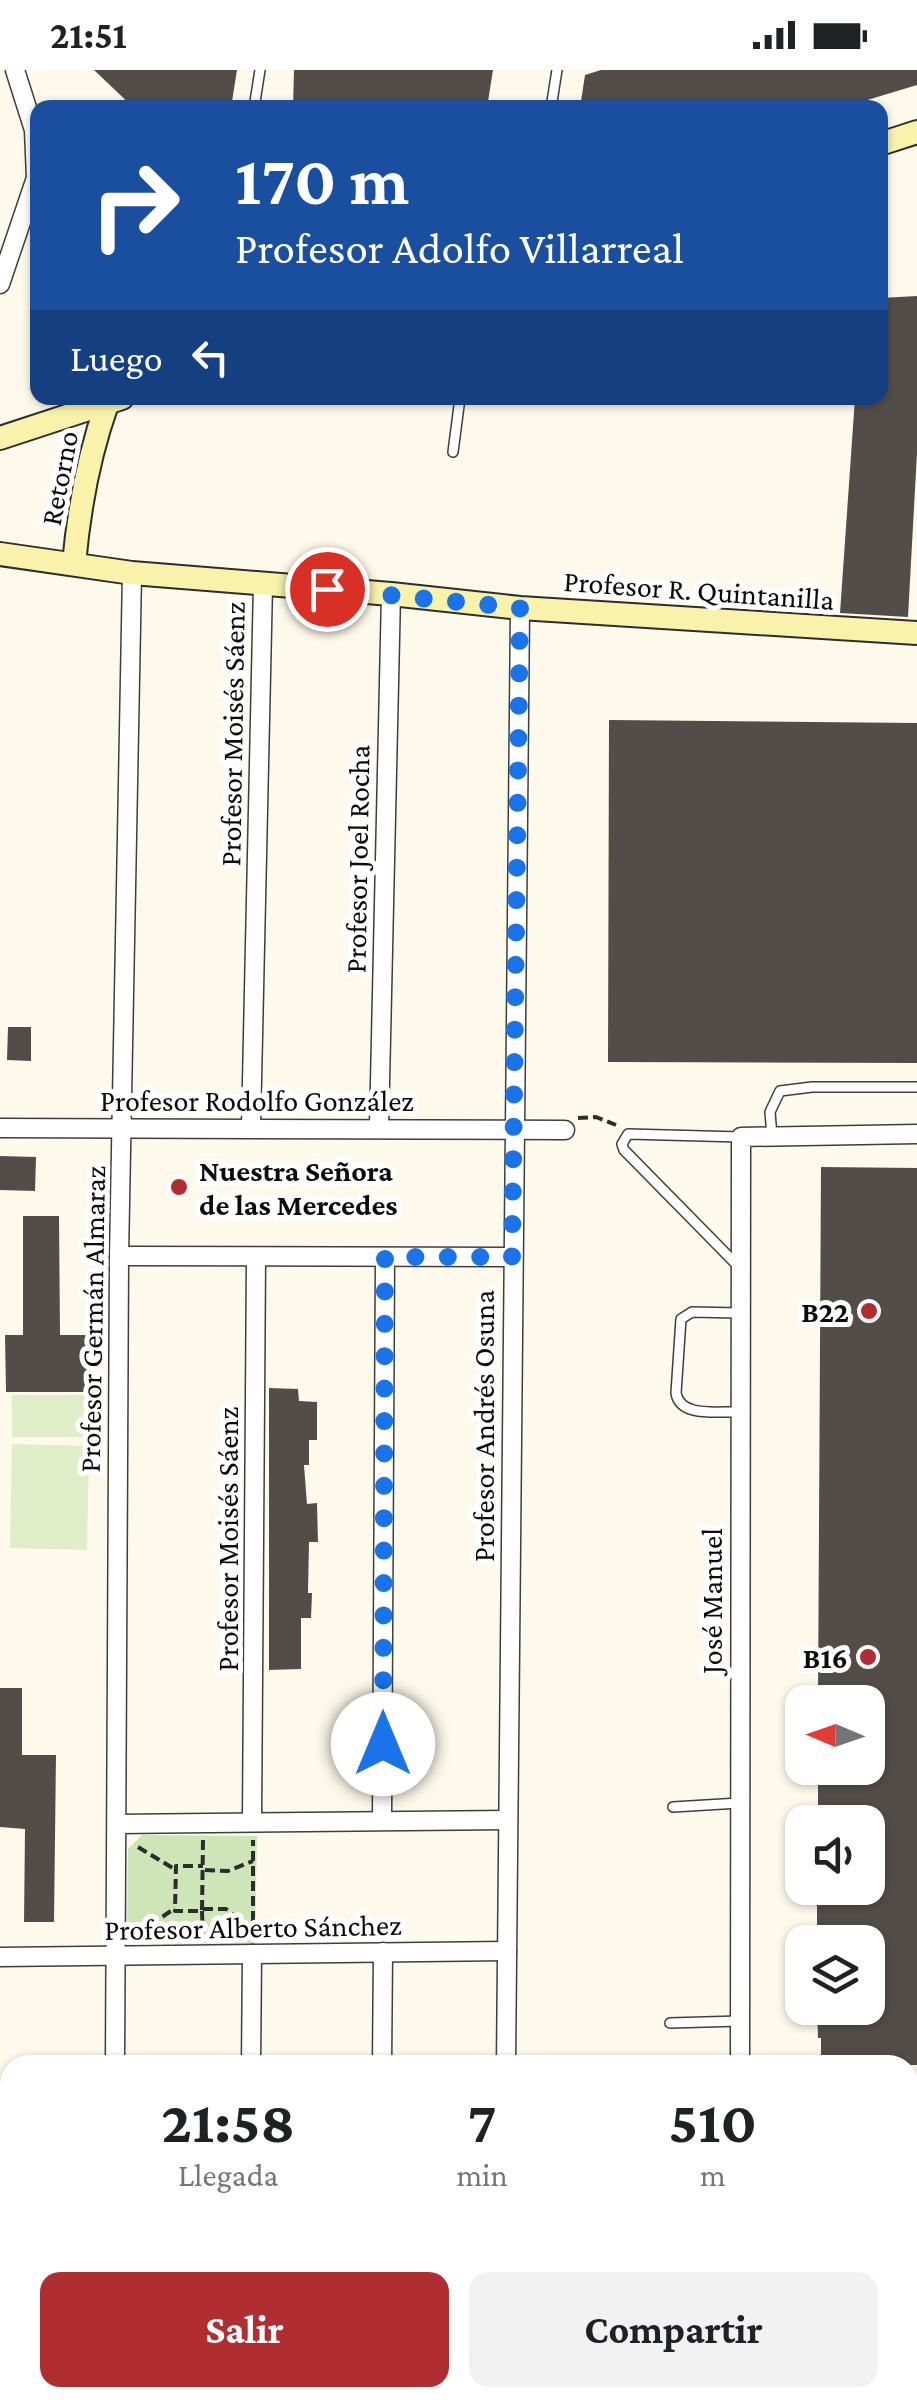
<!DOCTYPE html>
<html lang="es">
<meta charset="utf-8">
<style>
:root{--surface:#fff;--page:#f2f2f2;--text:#202124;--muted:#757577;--accent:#b02e32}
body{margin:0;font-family:"Crimson Pro",serif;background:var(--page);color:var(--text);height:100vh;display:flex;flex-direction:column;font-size:38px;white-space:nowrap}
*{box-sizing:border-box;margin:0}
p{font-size:32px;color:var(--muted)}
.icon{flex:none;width:55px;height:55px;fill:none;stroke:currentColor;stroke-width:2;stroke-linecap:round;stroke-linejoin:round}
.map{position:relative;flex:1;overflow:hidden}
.side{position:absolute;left:0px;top:1985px;width:918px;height:352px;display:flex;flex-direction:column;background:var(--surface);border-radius:30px 30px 0 0;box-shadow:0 2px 8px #0004}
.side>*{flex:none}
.guide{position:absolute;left:30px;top:30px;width:858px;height:305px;border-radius:20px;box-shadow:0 2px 8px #0004;background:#1a4fa0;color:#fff;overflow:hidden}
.needle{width:65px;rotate:272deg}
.fabs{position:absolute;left:785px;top:1615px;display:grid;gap:20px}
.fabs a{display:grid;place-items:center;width:100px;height:100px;border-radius:20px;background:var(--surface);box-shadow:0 2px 8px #0004;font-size:50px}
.pin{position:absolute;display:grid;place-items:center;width:85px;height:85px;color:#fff;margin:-42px;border:5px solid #fff;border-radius:50%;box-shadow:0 2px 10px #0007}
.me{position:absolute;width:110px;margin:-55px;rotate:0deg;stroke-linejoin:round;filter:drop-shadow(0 0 8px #0008)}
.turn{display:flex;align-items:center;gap:35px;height:210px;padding:0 40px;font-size:45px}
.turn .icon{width:130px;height:130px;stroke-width:2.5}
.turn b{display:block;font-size:70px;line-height:85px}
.then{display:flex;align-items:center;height:95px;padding:0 40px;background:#0003;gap:20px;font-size:38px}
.eta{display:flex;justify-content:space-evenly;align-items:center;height:170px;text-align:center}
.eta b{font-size:60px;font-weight:700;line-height:70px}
.cta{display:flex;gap:20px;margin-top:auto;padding:20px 40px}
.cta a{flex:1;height:115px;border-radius:20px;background:var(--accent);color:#fff;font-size:40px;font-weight:700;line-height:115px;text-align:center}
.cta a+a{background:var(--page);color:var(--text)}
.status{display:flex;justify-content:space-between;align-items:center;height:70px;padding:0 50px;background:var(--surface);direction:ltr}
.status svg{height:28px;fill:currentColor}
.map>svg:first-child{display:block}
</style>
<div class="status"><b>21:51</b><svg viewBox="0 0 49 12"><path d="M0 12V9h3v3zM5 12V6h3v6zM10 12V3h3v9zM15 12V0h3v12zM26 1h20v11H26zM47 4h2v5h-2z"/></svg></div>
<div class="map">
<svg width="917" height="2337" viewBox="0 0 917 2337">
<rect width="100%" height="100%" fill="#fefaeb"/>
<polygon fill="#cee5b8" points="142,1765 257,1766 255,1874 142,1873 127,1863 128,1779"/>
<g fill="#e0edc9">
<polygon points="90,1325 90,1367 12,1367 12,1325"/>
<polygon points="12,1374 89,1376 87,1480 10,1478"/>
</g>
<g fill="#534d49">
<polygon points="94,0 237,0 231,38 134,38"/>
<polygon points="294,0 493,0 487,38 293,38"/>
<polygon points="601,0 917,0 917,15 841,38 580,38 585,5"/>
<polygon points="917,226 917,383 908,547 840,543 855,328 880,328 880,228"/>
<polygon points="609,650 917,653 917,993 608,992"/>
<polygon points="8,957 31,957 31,991 7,990"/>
<polygon points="0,1086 36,1087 35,1121 0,1120"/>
<polygon points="821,1097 917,1098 917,1995 821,1995 821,1968 818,1968 817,1938 868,1938 868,1872 817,1872 817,1818 868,1818 868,1752 818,1752 818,1698 868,1698 868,1632 818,1632"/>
<polygon points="23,1146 59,1146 60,1265 91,1265 89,1322 6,1322 5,1265 23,1265"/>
<polygon points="269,1318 298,1319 299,1331 317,1332 317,1370 309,1370 309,1395 304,1395 307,1434 317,1433 318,1472 309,1472 308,1523 312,1523 311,1548 301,1548 301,1599 269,1600"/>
<polygon points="0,1618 22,1618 22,1685 56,1685 54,1852 24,1852 25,1759 0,1757"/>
</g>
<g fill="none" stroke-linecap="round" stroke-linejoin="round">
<g stroke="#3e3e3e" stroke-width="12">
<g id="lane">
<polyline points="254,38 260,0"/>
<polyline points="551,38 557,0"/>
<polyline points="453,382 460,328"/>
<polyline points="772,1066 770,1042 780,1021 812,1017 917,1017"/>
<polyline points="740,1198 624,1080 622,1074 628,1064 741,1067"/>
<path d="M738 1342C718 1341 680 1348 676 1323L681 1249 692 1242 739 1243"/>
<polyline points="673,1737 739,1733"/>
<polyline points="670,1953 740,1951"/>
</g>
</g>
<g stroke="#3e3e3e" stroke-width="21">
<g id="street">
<polyline points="0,214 36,108 34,60 15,0"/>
<polyline points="251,1056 263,514"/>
<polyline points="379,1057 391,524"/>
<polyline points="0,1058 565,1060"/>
<polyline points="119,1186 512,1187"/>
<polyline points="382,1749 385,1187"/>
<polyline points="252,1750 256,1188"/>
<polyline points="117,1754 508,1750"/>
<polyline points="0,1887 507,1881"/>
<polyline points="115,1995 119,1186 132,503"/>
<polyline points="251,1995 252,1884"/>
<polyline points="382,1995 383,1882"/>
<polyline points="506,1995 520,538"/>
<polyline points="740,1995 741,1067 917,1064"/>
<polyline points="114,2337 114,2328"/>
<polyline points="248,2337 248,2328"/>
<polyline points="378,2337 379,2328"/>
<polyline points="505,2337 505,2328"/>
<polyline points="736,2337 737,2328"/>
</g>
</g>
<g stroke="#2d2d2d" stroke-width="26">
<g id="secondary">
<polyline points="880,74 917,62"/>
<polyline points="0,368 122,328"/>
<polyline points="0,484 132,503 391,524 520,538 917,563"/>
<path d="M74 494C79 438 88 387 107 334"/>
</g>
</g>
<g stroke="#2d2d2d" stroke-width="4" stroke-dasharray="10 5" stroke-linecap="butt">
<polyline points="578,1048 596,1047 616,1055"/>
<polyline points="203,1770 202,1841 175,1841 176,1796 203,1796"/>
<polyline points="138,1777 176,1800"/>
<polyline points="205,1800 228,1801 253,1791"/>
<polyline points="203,1839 226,1839 253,1862"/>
<polyline points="202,1841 203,1869"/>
<polyline points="138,1864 175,1838"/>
<polyline points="253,1866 253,1770"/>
</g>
<use href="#lane" stroke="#fff" stroke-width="9"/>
<use href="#street" stroke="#fff" stroke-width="18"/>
<use href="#secondary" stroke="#f9f2ab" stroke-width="22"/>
</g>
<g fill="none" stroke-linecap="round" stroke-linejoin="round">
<polyline stroke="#1a73e8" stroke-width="18" stroke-dasharray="0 32.4" points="327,519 520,538 512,1187 385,1187 383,1674"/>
</g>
<g fill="#b02e32" stroke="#fff" stroke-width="4">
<circle cx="179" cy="1117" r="10"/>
<circle cx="869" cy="1241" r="10"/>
<circle cx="868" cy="1587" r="10"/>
</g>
<g text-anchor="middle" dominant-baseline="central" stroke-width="10" stroke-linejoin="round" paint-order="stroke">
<g font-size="30" fill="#0b0b0b" stroke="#fff">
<text transform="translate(59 408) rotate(-79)">Retorno</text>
<text transform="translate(699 520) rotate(4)">Profesor R. Quintanilla</text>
<text transform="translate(232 664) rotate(-89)">Profesor Moisés Sáenz</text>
<text transform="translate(357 789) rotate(-89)">Profesor Joel Rocha</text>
<text x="257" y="1030">Profesor Rodolfo González</text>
<text transform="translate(92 1249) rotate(-89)">Profesor Germán Almaraz</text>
<text transform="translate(483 1356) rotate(-90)">Profesor Andrés Osuna</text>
<text transform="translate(227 1469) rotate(-90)">Profesor Moisés Sáenz</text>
<text transform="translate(711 1531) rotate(-90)">José Manuel</text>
<text transform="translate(253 1857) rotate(-1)">Profesor Alberto Sánchez</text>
</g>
<g font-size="30" font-weight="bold" fill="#0b0b0b" stroke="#fff" text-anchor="end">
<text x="199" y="1100" text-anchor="start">Nuestra Señora<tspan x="199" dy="34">de las Mercedes</tspan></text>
<text x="849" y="1241">B22</text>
<text x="848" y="1587">B16</text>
</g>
</g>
</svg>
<div class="fabs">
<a><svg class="needle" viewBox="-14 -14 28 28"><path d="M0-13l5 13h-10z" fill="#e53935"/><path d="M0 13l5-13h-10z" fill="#757577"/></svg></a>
<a><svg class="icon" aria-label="sound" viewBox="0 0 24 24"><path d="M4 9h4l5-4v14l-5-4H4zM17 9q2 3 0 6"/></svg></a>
<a><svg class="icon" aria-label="layers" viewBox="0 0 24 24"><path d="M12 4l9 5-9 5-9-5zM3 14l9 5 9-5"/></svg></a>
</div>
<div class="pin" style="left:327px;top:519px;background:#d93025"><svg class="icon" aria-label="arrive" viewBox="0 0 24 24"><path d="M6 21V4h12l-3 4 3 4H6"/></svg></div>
<svg class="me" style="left:383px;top:1674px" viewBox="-20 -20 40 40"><circle r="19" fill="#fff"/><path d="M0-13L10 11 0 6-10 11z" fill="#1a73e8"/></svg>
<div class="guide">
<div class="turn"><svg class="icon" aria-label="right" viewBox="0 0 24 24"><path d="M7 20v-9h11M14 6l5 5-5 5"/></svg><div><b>170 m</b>Profesor Adolfo Villarreal</div></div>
<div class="then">Luego<svg class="icon" aria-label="left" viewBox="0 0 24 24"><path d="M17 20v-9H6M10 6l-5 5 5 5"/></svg></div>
</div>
<section class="side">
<div class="eta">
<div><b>21:58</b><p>Llegada</p></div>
<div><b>7</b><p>min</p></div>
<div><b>510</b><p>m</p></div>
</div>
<div class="cta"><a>Salir</a><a>Compartir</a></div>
</section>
</div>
